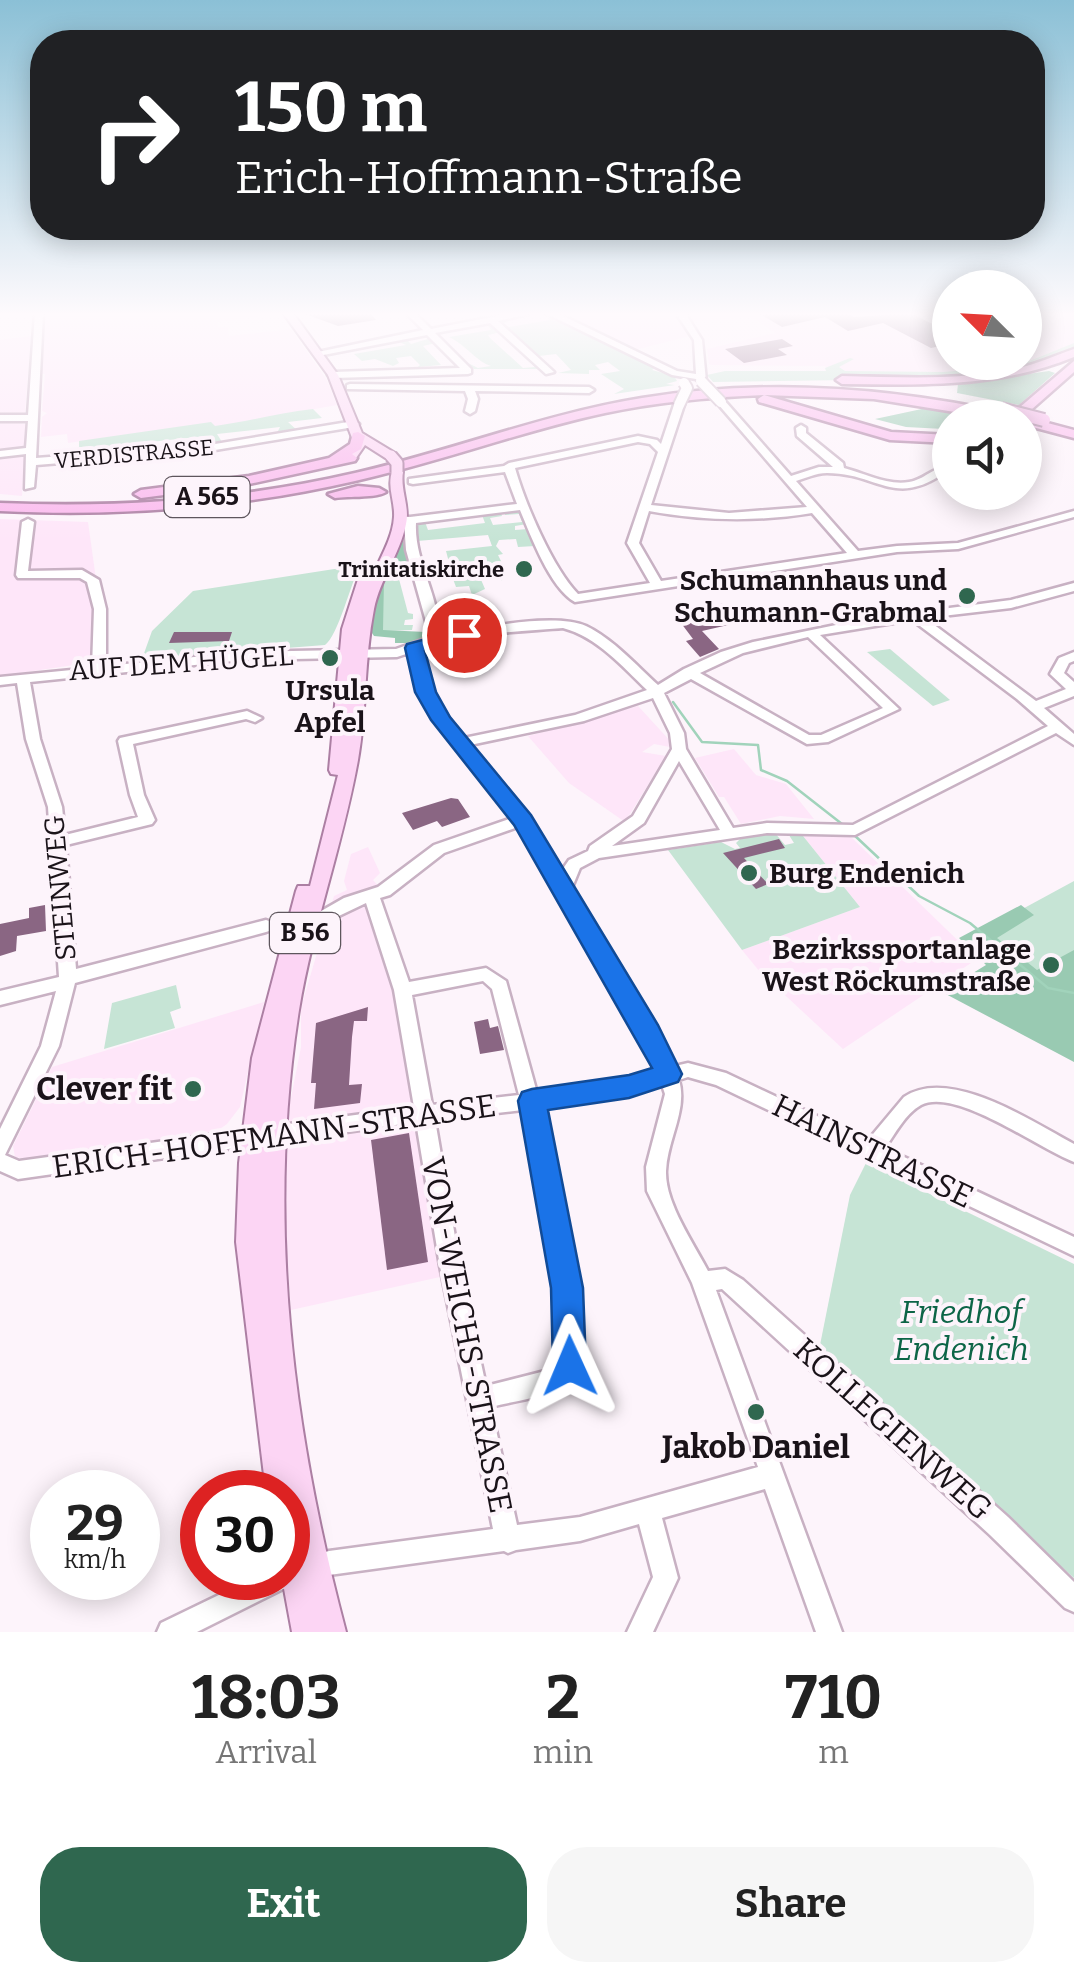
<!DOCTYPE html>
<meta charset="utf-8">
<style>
:root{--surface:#fff;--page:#f6f6f6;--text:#222;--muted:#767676;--accent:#2f674f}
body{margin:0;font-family:Bitter,serif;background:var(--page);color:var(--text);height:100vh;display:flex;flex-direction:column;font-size:38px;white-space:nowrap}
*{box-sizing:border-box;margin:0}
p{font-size:32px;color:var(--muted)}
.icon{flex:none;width:55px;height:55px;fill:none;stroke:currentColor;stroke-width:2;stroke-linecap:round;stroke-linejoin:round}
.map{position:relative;height:1632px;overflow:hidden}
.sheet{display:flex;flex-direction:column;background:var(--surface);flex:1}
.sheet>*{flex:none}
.top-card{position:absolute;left:30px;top:30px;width:1015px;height:210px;border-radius:40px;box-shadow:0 5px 25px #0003;background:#202124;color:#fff;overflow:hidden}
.needle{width:65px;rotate:294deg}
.tools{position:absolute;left:932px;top:270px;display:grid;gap:20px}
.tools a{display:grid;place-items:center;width:110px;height:110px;border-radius:50%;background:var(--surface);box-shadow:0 5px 25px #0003;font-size:50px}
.speed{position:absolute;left:30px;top:1470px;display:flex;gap:20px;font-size:50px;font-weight:700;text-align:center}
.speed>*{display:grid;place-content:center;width:130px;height:130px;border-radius:50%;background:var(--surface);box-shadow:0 5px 25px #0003;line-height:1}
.speed small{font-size:25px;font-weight:400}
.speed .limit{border:15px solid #d22;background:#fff;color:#111}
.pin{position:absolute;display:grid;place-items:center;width:85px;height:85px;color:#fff;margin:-42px;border:5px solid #fff;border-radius:50%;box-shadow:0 2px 10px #0007}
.me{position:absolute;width:110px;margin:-55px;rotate:359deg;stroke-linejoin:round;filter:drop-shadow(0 0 8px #0008)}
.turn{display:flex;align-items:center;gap:35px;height:210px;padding:0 40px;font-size:45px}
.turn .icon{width:130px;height:130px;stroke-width:2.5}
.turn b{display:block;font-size:70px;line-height:85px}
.eta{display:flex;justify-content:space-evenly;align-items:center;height:170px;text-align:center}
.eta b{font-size:60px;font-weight:700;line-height:70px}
.action{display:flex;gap:20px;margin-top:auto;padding:20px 40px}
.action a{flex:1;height:115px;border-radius:40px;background:var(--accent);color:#fff;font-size:40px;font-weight:700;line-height:115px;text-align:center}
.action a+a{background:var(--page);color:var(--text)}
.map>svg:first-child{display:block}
</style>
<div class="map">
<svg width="1074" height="1632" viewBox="0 0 1074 1632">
<rect width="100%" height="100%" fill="#fdf4fb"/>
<g fill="#fee6f9">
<polygon points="43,313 281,313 218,322 218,327 228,327 229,336 291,329 327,380 337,405 210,428 209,423 68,443 67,434 41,437 42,417 47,413 42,411 45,374 41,374 42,359 38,359"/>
<polygon points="557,313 950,313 950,362 1025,362 1025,313 1074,313 1074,347 1036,364 1002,372 927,376 837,372 824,366 712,365 709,364 707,349 775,333 752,317 681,322 690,336 635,350"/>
<polygon points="31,336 25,413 0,416 0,340"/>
<polygon points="0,421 26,424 22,496 0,494"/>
<polygon points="0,519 88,522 96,579 94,662 0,676"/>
<polygon points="638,706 672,743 670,747 654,744 642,752 666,756 625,822 569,783 528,736"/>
<polygon points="734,749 756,775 786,784 814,819 780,816 741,824 724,797 719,797 695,758"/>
<polygon points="799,831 850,836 977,959 843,1049 760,972 742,950 860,907"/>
<polygon points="368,847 380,873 373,880 379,887 365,892 395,998 440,1277 291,1310 284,1218 290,1103 301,1047 301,1007 334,896 347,890 344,881 351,854"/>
<polygon points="264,1002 240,1107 227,1124 214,1133 25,1159 15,1157 13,1146 52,1067"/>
</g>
<g fill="#c6e4d5">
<polygon points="547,317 656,367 652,370 674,376 677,381 666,384 675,385 614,394 624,389 601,374 620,371 608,362 595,365 600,370 589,370 589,374 558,373 571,370 556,354 539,356 499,322 509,319 504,324 509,327 550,320"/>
<path d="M491 324 501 332 488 335 490 338 523 368 535 367 523 356 526 355 540 369H474L468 363 478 368 491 366C477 362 466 345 449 337L491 330 488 325 476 326Z"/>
<polygon points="411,338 408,341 411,344 431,338 436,343 423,346 441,365 418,367 420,365 411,356 396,358 399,363 393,366 375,359 362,361 354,354 406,345 397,341"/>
<polygon points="1074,343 1074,350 1043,364 982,378 713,382 707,375 725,371 826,371 825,368 850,358 854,359 839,367 845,371 943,372 994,368 993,363 1012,368"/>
<path d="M313 409 322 418 288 422 298 431 276 435 280 427 217 434 222 442 201 444 207 440 206 436 141 443 139 450 131 451 129 445 79 451V441L211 422 215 426C251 421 279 413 313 409Z"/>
<polygon points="518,509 527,524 515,526 515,530 528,529 535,546 518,547 516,539 499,540 496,546 503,554 498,555 503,565 502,581 498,575 479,575 485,589 472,595 469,586 456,587 453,579 447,580 442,571 451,570 446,551 492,546 488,535 417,541 413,521 433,521 425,522 428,530 485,523 482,515 473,515 500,511 502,516 490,518 493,525 522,522 519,514 505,515 504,511"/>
<path d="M360 565C351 583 338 636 325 645L142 659 152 631 193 591Z"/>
<polygon points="383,579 399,579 408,613 413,614 413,619 405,620 404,625 413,625 412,630 383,631"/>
<polygon points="890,649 950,700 933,706 867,652"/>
<polygon points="799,831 860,907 742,950 668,850 721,842 735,849 740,848 736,843 741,838 775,833 785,845 794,843 787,832"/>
<polygon points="1074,881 1074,999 982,931"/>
<polygon points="176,985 181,1008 170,1012 175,1028 104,1049 112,1003"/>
<polygon points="866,1163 1074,1264 1074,1578 819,1350 850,1195"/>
</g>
<g fill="#99cab2">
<polygon points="1049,371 1055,373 1019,405 957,393 958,384"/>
<polygon points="931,407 983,417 950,418 950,429 944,429 906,427 875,419"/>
<polygon points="397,539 406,539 413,578 384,580 383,630 426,632 426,638 415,643 395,643 395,638 374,636 370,630 373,594"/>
<polygon points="1021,905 1034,915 997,938 1037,970 1074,950 1074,1062 942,992 986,965 959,938"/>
</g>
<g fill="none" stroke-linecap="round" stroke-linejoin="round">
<g stroke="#a1d3bb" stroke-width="2.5">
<polyline points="673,702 702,742 758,745 761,770 787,781 842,824"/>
<polyline points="852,833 919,896 970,923 1048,988 1074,993"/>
</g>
</g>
<g fill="#8a6683">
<polygon points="370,313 376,320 338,326 305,314"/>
<polygon points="758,313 847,313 854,317 911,313 950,333 950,344 931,348 883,323 848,331 825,317 782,327"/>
<polygon points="782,339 793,346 778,349 787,355 744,363 725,349"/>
<polygon points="723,603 745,611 750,620 702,631 719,649 700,657 686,641 693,639 678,619 689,616 720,623 705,610"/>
<polygon points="174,632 232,632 229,641 169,643"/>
<polygon points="451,798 458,799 470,817 442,827 437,821 413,830 402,813"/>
<polygon points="779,839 785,848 744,858 768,884 756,889 723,853"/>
<polygon points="45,905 46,931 17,936 16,951 0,956 0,924 29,918 29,908"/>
<polygon points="368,1007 367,1021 354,1021 352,1037 349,1085 362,1084 360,1103 314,1109 316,1083 311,1083 316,1023"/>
<polygon points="488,1019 490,1028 498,1026 504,1050 480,1054 474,1022"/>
<polygon points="409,1133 428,1262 387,1270 371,1140"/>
</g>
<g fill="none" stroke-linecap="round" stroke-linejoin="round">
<g stroke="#c8b1c3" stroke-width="5">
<g id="minor">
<polygon points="35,313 43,313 36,458 209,445 354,421 359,424 354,427 209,451 36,465 34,487 25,489 26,454 0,457 0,451 26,448 28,421 0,421 0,415 28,415"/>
<polygon points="406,313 415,313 431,329 513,313 532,313 498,321 554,372 546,374 490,323 435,333 471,369 471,373 468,374 333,378 328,375 333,372 460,368 427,335 318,356 313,353 423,330"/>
<polygon points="545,313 557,313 677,371 696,374 694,340 676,313 685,313 702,340 706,381 701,384 696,379 672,375"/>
<polygon points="350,384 589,387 594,390 589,393 475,391 478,399 475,411 470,414 465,411 468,399 465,391 347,389 347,385"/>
<path d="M721 399 724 400 791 476 819 467H833L797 436 796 428 801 425 806 428V433L843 463 844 468C864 473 888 486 909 482 924 480 933 467 947 467V471C894 509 879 473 827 473 816 473 806 478 796 481L858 551 897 546 958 543 1074 511V517L958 549 897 552 575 602C550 588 531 536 520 510L416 523C414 562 440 596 439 635 474 629 554 612 586 626 613 639 636 665 658 685L684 669 721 652 753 642 865 619 1011 600 1074 583V591L1011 608 925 618 1036 701 1066 689 1050 674 1059 658 1074 652V661L1069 663 1064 673 1074 682V696L1044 708 1074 734V745L1056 733 855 835 767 833 599 858 580 868 571 890 675 1066 688 1063 726 1073 868 1140 904 1097C950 1066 1032 1122 1074 1144V1162C1039 1149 956 1087 921 1105 905 1114 895 1134 885 1148L1074 1237V1256L716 1085 688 1077 679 1080C688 1110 667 1140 666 1171 665 1203 693 1242 708 1271L725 1269 743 1280 1008 1517 1074 1582V1612L1065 1608 990 1535 722 1289 716 1290 842 1632H816L765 1489 662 1518 678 1578 653 1632H627L653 1577 639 1524 580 1541 516 1550 508 1553 504 1551 329 1575 289 1586 197 1632H157L161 1623 254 1578H288V1562L329 1551 493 1529 440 1266 416 1122 18 1179 0 1171V1129L41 1046 56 991 0 1005V991L59 977 48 807 26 739 17 683 0 685V677L92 668 94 609 87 582 80 578H18L16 575 22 522 28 519 34 522 28 571 82 570 99 580 106 609V666L243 652 396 649 427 638V625L406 550 404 522 397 520V516L410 517 517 504 505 472 413 484 409 483V479L504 466 509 463 638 436 657 440 661 444 674 405 679 402 684 405 651 505 729 513 807 507 718 404 716 402ZM638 442 650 444 658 452 627 543 650 583 578 594C552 567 525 503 515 468ZM649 511C704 521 757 522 812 513L847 553 661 581 639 543ZM912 620 1017 699 1048 726 853 825 767 823 733 828 686 749 684 733 664 693 691 679 807 744 828 742 899 709 820 635ZM563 628C597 637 622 666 647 690L575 715 464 738C437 706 431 688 421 649 465 633 516 632 563 628ZM808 637 883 708 821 735H809L700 673 743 653ZM409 653 418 692 434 720 504 804 512 818 434 845 378 887 344 898 316 914 314 918 316 922 322 924 366 903 394 990 414 1107 19 1161 5 1155 59 1046 75 983 266 932 272 930 274 926 272 922 266 920 76 969 66 845 152 824 155 820 144 795 133 744 246 719 255 722 262 718 247 711 120 738 118 741 130 795 138 817 65 835 62 807 40 739 30 682 243 660 397 657ZM653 698 670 733 672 749 633 816 590 846 588 851 569 860 560 873 515 798 470 745 584 721ZM679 761 720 830 612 846 644 823ZM518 827 656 1064 658 1071 629 1079 537 1093 506 981 486 968 409 982 380 898 390 895 444 853ZM483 981 492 989 519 1095 432 1105 412 995ZM662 1085 665 1094 646 1167 647 1191 692 1283 758 1467 580 1517 517 1525 491 1407C520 1399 567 1397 580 1366L578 1288 558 1172 541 1108 629 1095ZM523 1110 538 1172 556 1288 558 1361 549 1370 486 1386 460 1266 435 1120Z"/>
</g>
</g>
<g stroke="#ac7fa3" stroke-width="4">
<g id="major">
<polygon points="283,313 293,313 338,375 362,433 395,453 395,459 387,459 365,445 354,461 346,461 344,458 354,443 328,375"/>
<path d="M397 468 403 472C400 490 410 506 406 524 400 554 380 579 374 609 364 658 367 710 358 760 343 844 313 925 299 1010 266 1219 292 1429 346 1632H292L282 1578H288V1492H266L236 1242 239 1163 252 1058 296 891 298 886H310L338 775 331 774 329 770 342 629 361 570 368 566 375 570C383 553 393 535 394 517 395 500 386 486 393 469Z"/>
</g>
</g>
<g stroke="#ac7fa3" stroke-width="5">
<g id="highway">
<path d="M1074 349V357C999 388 922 385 842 384L836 380 842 376C899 377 958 381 1014 369 1035 365 1054 356 1074 349Z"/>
<path d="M1074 361V372L1023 417H1025L1074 430V438L1025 425V418H992L874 399 764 395 891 432 950 435V443L890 440 759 402 758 399 764 395C711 397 657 402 605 413 521 431 440 462 355 481 238 508 120 517 0 511V503C120 508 238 500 355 473 451 451 544 414 642 398 766 378 890 387 1012 414Z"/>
<polygon points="358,432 365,436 361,449 352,454 357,458 355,461 249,484 141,498 134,494 141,490 249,476 329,458 350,444 353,433"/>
<path d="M358 486 379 488 386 492C377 498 349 496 335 498L328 494Z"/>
</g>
</g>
<use href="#minor" fill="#fff" fill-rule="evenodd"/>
<use href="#major" fill="#fcd5f4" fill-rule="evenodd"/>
<use href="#highway" fill="#fab9ed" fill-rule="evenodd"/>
<g stroke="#c8b1c3" stroke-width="14" stroke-linecap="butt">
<g id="minor-bridge">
<polyline points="701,381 721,402"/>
<polyline points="679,405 687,388 684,383"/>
</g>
</g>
<g stroke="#ac7fa3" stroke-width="15" stroke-linecap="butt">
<polyline id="major-bridge" points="391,456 397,463 397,472"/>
</g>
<g stroke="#ac7fa3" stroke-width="16" stroke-linecap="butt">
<polyline id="highway-bridge" points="1001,409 1044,420"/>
</g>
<use href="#minor-bridge" stroke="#fff" stroke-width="10"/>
<use href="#major-bridge" stroke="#fcd5f4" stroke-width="11"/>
<use href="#highway-bridge" stroke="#fab9ed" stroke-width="12"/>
</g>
<linearGradient id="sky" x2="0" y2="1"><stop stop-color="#8bc0d6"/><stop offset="0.58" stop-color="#fefafd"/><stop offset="1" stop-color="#fefafd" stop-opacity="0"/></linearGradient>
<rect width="1074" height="542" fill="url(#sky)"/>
<polygon fill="#1a73e8" stroke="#114b97" stroke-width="2.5" points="464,629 471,631 471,639 425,651 436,692 450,717 531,815 658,1025 682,1074 678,1082 629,1098 548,1110 583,1288 586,1366 581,1377 570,1382 558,1377 553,1366 551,1288 518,1101 522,1092 532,1089 629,1075 652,1068 514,825 431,720 415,692 405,648 407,644"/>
<g fill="#2f674f" stroke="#fdf4fb" stroke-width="4">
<circle cx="524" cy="569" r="10"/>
<circle cx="967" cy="596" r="10"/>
<circle cx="330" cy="658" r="10"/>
<circle cx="749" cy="873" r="10"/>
<circle cx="1051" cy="965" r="10"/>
<circle cx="193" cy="1089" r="10"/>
<circle cx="756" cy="1412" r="10"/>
</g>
<g text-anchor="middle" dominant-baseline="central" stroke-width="8" stroke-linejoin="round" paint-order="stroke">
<g font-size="22" fill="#1a1319" stroke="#fdf4fb">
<text transform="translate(134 454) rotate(-5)">VERDISTRASSE</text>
</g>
<g font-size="22" font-weight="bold" fill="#1a1319" stroke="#fdf4fb" text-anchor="end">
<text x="504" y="569">Trinitatiskirche</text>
</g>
<g fill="#fdf4fb" stroke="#5e565d" stroke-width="2.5">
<rect x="164.5" y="477" width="85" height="40" rx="8"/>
<rect x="270" y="913" width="70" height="40" rx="8"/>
</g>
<g font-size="25" font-weight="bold" fill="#1a1319">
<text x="207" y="497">A 565</text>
<text x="305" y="933">B 56</text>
</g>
<g font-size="28" font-weight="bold" fill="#1a1319" stroke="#fdf4fb" text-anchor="end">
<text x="947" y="580">Schumannhaus und<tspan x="947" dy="32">Schumann-Grabmal</tspan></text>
<text x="330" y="690" text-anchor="middle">Ursula<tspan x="330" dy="32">Apfel</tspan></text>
<text x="769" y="873" text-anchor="start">Burg Endenich</text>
<text x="1031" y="949">Bezirkssportanlage<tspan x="1031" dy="32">West Röckumstraße</tspan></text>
</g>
<g font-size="28" fill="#1a1319" stroke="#fdf4fb">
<text transform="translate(181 663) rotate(-4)">AUF DEM HÜGEL</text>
<text transform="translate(60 888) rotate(-95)">STEINWEG</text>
</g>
<g font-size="32" font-weight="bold" fill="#1a1319" stroke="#fdf4fb" text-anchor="end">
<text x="173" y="1089">Clever fit</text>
<text x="756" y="1447" text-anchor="middle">Jakob Daniel</text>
</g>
<g font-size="32" fill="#1a1319" stroke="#fdf4fb">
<text transform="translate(274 1136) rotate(-8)">ERICH-HOFFMANN-STRASSE</text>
<text transform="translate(873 1151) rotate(26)">HAINSTRASSE</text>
<text transform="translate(467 1335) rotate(79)">VON-WEICHS-STRASSE</text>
<text transform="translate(893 1429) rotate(42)">KOLLEGIENWEG</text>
</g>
<g font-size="32" font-style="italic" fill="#0d6547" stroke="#fdf4fb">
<text x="961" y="1312">Friedhof<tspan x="961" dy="37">Endenich</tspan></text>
</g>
</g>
</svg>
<div class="tools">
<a><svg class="needle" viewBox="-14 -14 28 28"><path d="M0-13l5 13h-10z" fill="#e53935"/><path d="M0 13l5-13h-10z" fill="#767676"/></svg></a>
<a><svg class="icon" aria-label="sound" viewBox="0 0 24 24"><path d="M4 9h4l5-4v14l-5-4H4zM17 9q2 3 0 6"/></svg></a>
</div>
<div class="speed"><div>29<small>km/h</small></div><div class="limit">30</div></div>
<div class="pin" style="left:464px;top:635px;background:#d93025"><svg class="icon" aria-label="arrive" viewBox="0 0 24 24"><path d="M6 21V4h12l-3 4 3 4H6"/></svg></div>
<svg class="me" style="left:570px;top:1366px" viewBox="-20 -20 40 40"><path d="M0-17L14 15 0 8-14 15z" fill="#1a73e8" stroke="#fff" stroke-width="4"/></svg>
<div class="top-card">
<div class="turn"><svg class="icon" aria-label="right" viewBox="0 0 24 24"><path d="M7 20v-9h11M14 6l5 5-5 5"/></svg><div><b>150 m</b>Erich-Hoffmann-Straße</div></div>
</div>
</div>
<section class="sheet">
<div class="eta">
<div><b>18:03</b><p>Arrival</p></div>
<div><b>2</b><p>min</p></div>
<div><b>710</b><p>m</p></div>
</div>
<div class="action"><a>Exit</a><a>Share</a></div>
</section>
